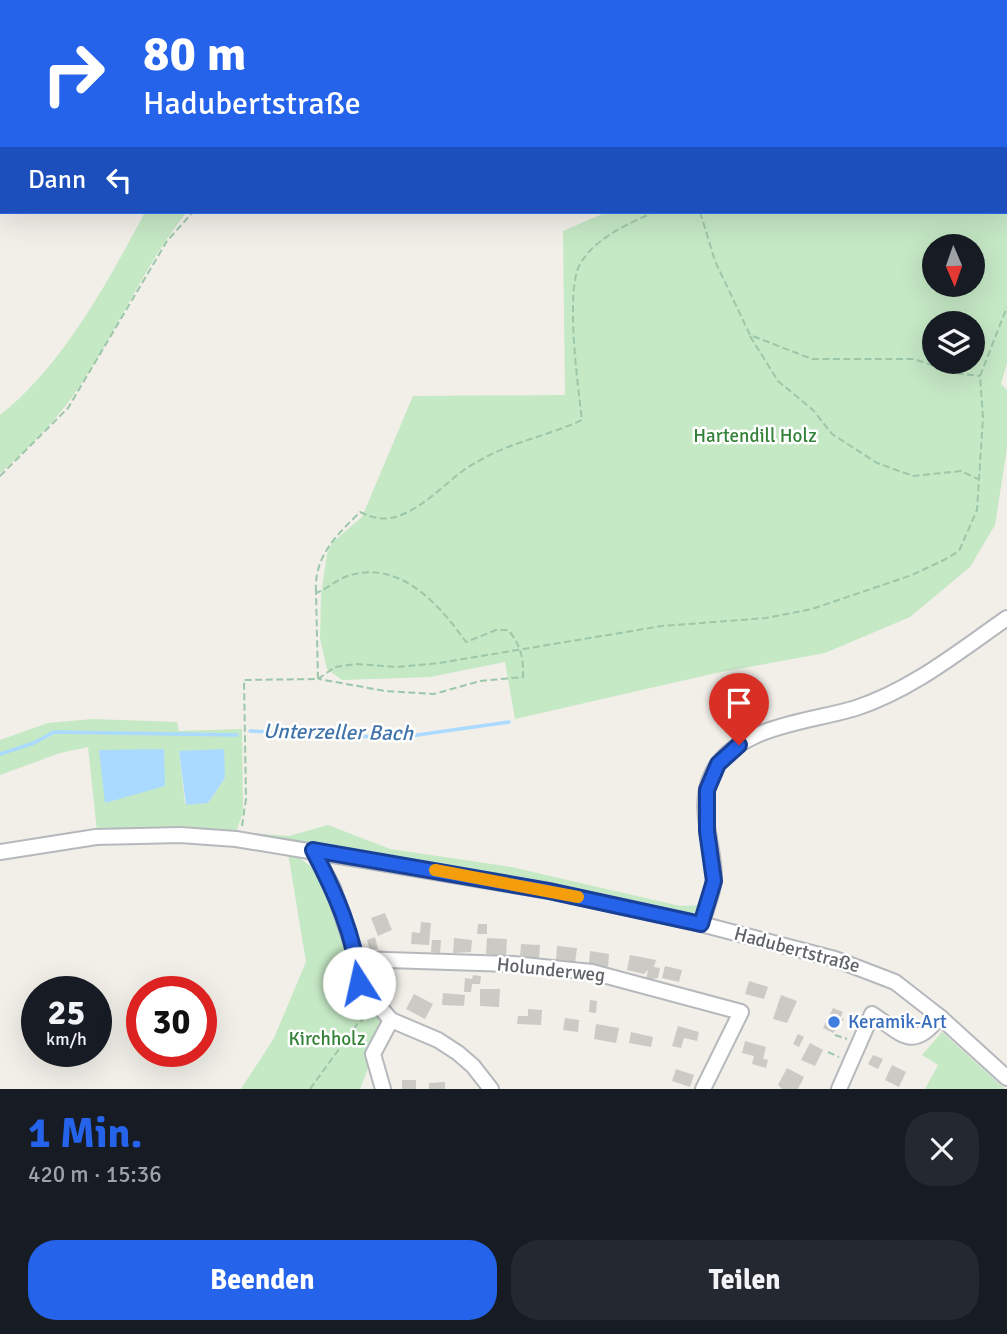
<!DOCTYPE html>
<html lang="de">
<meta charset="utf-8">
<style>
:root{--surface:#171b24;--page:#242831;--text:#f1f3f6;--muted:#9ea1a6;--accent:#2563eb}
body{margin:0;font-family:Signika,sans-serif;background:var(--page);color:var(--text);height:100vh;display:flex;flex-direction:column;font-size:26px;white-space:nowrap}
*{box-sizing:border-box;margin:0}
p{font-size:23px;color:var(--muted)}
.icon{flex:none;width:38px;height:38px;fill:none;stroke:currentColor;stroke-width:2;stroke-linecap:round;stroke-linejoin:round}
.map{position:relative;height:1089px;overflow:hidden}
.panel{display:flex;flex-direction:column;background:var(--surface);flex:1}
.panel>*{flex:none}
.hud{position:absolute;left:0px;top:0px;width:1008px;height:214px;box-shadow:0 7px 28px #0002;background:#2563eb;color:#fff;overflow:hidden}
.needle{width:46px;rotate:178deg}
.buttons{position:absolute;left:922px;top:234px;display:grid;gap:14px}
.buttons a{display:grid;place-items:center;width:63px;height:63px;border-radius:50%;background:var(--surface);box-shadow:0 7px 28px #0002;font-size:35px}
.speed{position:absolute;left:21px;top:976px;display:flex;gap:14px;font-size:35px;font-weight:700;text-align:center}
.speed>*{display:grid;place-content:center;width:91px;height:91px;border-radius:50%;background:var(--surface);box-shadow:0 7px 28px #0002;line-height:1}
.speed small{font-size:18px;font-weight:400}
.speed .limit{border:10px solid #d22;background:#fff;color:#111}
.pin{position:absolute;display:grid;place-items:center;width:60px;height:60px;color:#fff;margin:-72px -30px;border-radius:50% 50% 50% 0;rotate:-45deg;box-shadow:0 0 7px #0007}
.pin .icon{rotate:45deg}
.me{position:absolute;width:77px;margin:-38px;rotate:350deg;stroke-linejoin:round;filter:drop-shadow(0 0 5px #0008)}
.turn{display:flex;align-items:center;gap:24px;height:147px;padding:0 28px;font-size:32px}
.turn .icon{width:91px;height:91px;stroke-width:2.5}
.turn b{display:block;font-size:49px;line-height:60px}
.then{display:flex;align-items:center;height:66px;padding:0 28px;background:#0003;gap:14px;font-size:26px}
.round{display:grid;place-items:center;flex:none;width:74px;height:74px;border-radius:28px;background:var(--page)}
.overview{display:flex;align-items:center;justify-content:space-between;height:119px;padding:0 28px}
h1{font-size:42px;font-weight:700;line-height:52px;color:var(--accent)}
.cta{display:flex;gap:14px;margin-top:auto;padding:14px 28px}
.cta a{flex:1;height:80px;border-radius:28px;background:var(--accent);color:#fff;font-size:28px;font-weight:700;line-height:80px;text-align:center}
.cta a+a{background:var(--page);color:var(--text)}
.map>svg:first-child{display:block}
</style>
<div class="map">
<svg width="1007" height="1089" viewBox="0 0 1007 1089">
<rect width="100%" height="100%" fill="#f1efe8"/>
<g fill="#c5e8c5" fill-rule="evenodd">
<path d="M622 0H1007V363L1001 384 1007 390V448L995 525 970 567 910 617 825 653 716 673 515 719 505 662 430 677 342 680 327 669 320 639 321 595 327 554 332 543 362 517 413 396 565 395 563 231 607 212H1006V2H620ZM934 247H973V285H934ZM934 324H973V362H934Z"/>
<path d="M145 212H187C145 263 120 326 83 381 61 416 31 446 0 473V415C62 367 109 280 145 212Z"/>
<path d="M93 719 177 722 179 731 242 729 243 812 236 832 97 831 88 747 60 753 0 775V740L48 723ZM179 751 225 778 208 803 185 804Z"/>
<polygon points="328,825 390,849 511,867 680,906 704,905 696,912 683,915 490,874 248,833 289,836"/>
<path d="M288 853C333 869 337 921 353 959 361 980 375 1001 387 1021L360 1089H241L274 1038 306 962Z"/>
<polygon points="942,1032 1005,1089 925,1089 938,1065 922,1055"/>
</g>
<g fill="#aadaff">
<polygon points="164,749 165,786 105,803 99,750"/>
<polygon points="224,749 225,778 208,803 186,805 179,751"/>
</g>
<g fill="none" stroke-linecap="round" stroke-linejoin="round">
<g stroke="#aadaff" stroke-width="3.5">
<polyline points="250,731 396,738 509,722"/>
<polyline points="0,754 34,743 54,732 237,735"/>
</g>
</g>
<g fill="#cccac5">
<polygon points="385,913 392,930 378,936 371,918"/>
<polygon points="421,922 431,923 429,945 411,944 412,932 420,933"/>
<polygon points="478,924 487,924 487,934 477,934"/>
<polygon points="375,937 378,949 370,951 367,940"/>
<polygon points="454,938 472,940 471,952 453,953"/>
<polygon points="487,938 507,939 506,956 486,954"/>
<polygon points="432,940 441,940 440,953 431,952"/>
<polygon points="521,944 540,945 539,958 520,957"/>
<polygon points="557,946 577,948 575,963 556,960"/>
<polygon points="590,951 609,954 608,967 589,964"/>
<polygon points="630,955 656,960 654,967 660,968 658,978 646,980 648,970 644,974 627,970"/>
<polygon points="665,966 682,970 679,982 662,978"/>
<polygon points="473,975 481,976 480,984 472,984 471,992 464,992 465,978 472,979"/>
<polygon points="749,981 768,987 764,999 745,994"/>
<polygon points="480,989 500,989 499,1007 480,1006"/>
<polygon points="443,993 465,995 464,1006 442,1005"/>
<polygon points="414,994 433,1004 425,1019 406,1009"/>
<polygon points="781,995 797,1001 787,1023 773,1019"/>
<polygon points="590,1000 597,1001 596,1013 589,1012"/>
<polygon points="833,1008 843,1012 840,1018 844,1019 833,1033 823,1028"/>
<polygon points="528,1009 542,1010 541,1025 517,1024 518,1016 528,1016"/>
<polygon points="565,1018 579,1020 578,1032 563,1030"/>
<polygon points="596,1024 619,1028 616,1043 594,1039"/>
<polygon points="678,1026 699,1032 697,1041 684,1038 681,1048 672,1046"/>
<polygon points="631,1032 653,1037 651,1047 629,1043"/>
<polygon points="798,1034 804,1037 799,1047 793,1044"/>
<polygon points="745,1041 766,1047 763,1059 768,1060 766,1068 752,1064 754,1056 742,1053"/>
<polygon points="810,1043 823,1050 815,1066 801,1060"/>
<polygon points="873,1055 883,1059 878,1069 868,1064"/>
<polygon points="892,1065 906,1072 899,1087 885,1080"/>
<polygon points="787,1068 804,1077 798,1089 782,1089 778,1085"/>
<polygon points="676,1069 694,1075 690,1087 672,1081"/>
<rect x="402" y="1080" width="14" height="9"/>
<polygon points="445,1082 445,1089 429,1089 429,1083"/>
</g>
<g fill="none" stroke-linecap="round" stroke-linejoin="round">
<g stroke="#b5b8bc" stroke-width="18">
<g id="minor">
<polyline points="313,850 333,888 357,959 359,983 391,1020 438,1040 458,1053 473,1066 491,1089"/>
<polyline points="0,852 96,837 180,835 236,839 549,891 701,924 835,959 895,982 940,1017 1007,1078"/>
<path d="M701 924C706 909 713 894 714 878 714 843 695 807 713 772 738 725 811 722 856 708 913 689 958 652 1007 618"/>
<polyline points="357,959 513,964 592,972 741,1012 703,1089"/>
<polyline points="383,1089 373,1054 391,1020"/>
<path d="M839 1089 872 1014C904 1035 911 1051 940 1017"/>
</g>
</g>
<g stroke="#9cc7a9" stroke-width="2" stroke-dasharray="7 3.5" stroke-linecap="butt">
<polyline points="640,0 640,2"/>
<polyline points="829,0 830,2"/>
<polyline points="901,0 903,2"/>
<polyline points="615,2 617,0"/>
<polyline points="1006,59 1007,59"/>
<polyline points="1006,179 1007,179"/>
<polyline points="700,212 715,261 750,335 812,359 914,359 955,373 980,376"/>
<polyline points="750,336 778,381 813,410 832,434 877,463 913,476 961,471 978,479"/>
<polyline points="0,476 68,408 167,241 193,212"/>
<path d="M316 592C314 556 336 536 360 512 375 519 386 521 401 515 430 504 450 476 477 462 510 442 548 436 582 420 578 387 565 291 580 264 595 238 628 224 654 212"/>
<polyline points="318,679 335,667 356,664 397,667 439,663 662,626 766,618 812,609 912,575 944,560 959,551 977,510 983,418 980,376 1007,307"/>
<path d="M242 826 246 799 244 680 318 679 316 593C327 589 335 581 345 577 398 557 439 604 466 642L496 630H508C520 643 524 659 523 677L480 681 434 694 385 691 319 679"/>
<polyline points="835,1035 847,1039"/>
<polyline points="828,1052 839,1057"/>
<polyline points="310,1089 358,1023 370,1014"/>
</g>
<use href="#minor" stroke="#fff" stroke-width="14"/>
</g>
<g fill="none" stroke-linecap="round" stroke-linejoin="round">
<g stroke="#184099" stroke-width="18">
<path id="route" d="M359 983C355 936 335 892 313 850L549 891 701 924 714 881 707 831V790L718 764 739 745"/>
</g>
<use href="#route" stroke="#2563eb" stroke-width="12"/>
<polyline stroke="#f59e0b" stroke-width="12" points="435,870 578,897"/>
</g>
<circle fill="#3f7fe0" stroke="#fff" stroke-width="2.5" cx="834" cy="1022" r="7"/>
<g text-anchor="middle" dominant-baseline="central" stroke-width="5" stroke-linejoin="round" paint-order="stroke">
<g font-size="19" fill="#348238" stroke="#fff">
<text x="755" y="436">Hartendill Holz</text>
<text x="327" y="1039">Kirchholz</text>
</g>
<g font-size="19" fill="#5f6368" stroke="#fff">
<text transform="translate(797 950) rotate(15)">Hadubertstraße</text>
<text transform="translate(551 970) rotate(6)">Holunderweg</text>
</g>
<g font-size="19" fill="#366cbe" stroke="#fff" text-anchor="start">
<text x="848" y="1022">Keramik-Art</text>
</g>
<g font-size="21" font-style="italic" fill="#4174aa" stroke="#fff">
<text transform="translate(338 732) rotate(1)">Unterzeller Bach</text>
</g>
</g>
</svg>
<div class="buttons">
<a><svg class="needle" viewBox="-14 -14 28 28"><path d="M0-13l5 13h-10z" fill="#e53935"/><path d="M0 13l5-13h-10z" fill="#9ea1a6"/></svg></a>
<a><svg class="icon" aria-label="layers" viewBox="0 0 24 24"><path d="M12 4l9 5-9 5-9-5zM3 14l9 5 9-5"/></svg></a>
</div>
<div class="speed"><div>25<small>km/h</small></div><div class="limit">30</div></div>
<div class="pin" style="left:739px;top:745px;background:#d93025"><svg class="icon" aria-label="arrive" viewBox="0 0 24 24"><path d="M6 21V4h12l-3 4 3 4H6"/></svg></div>
<svg class="me" style="left:359px;top:983px" viewBox="-20 -20 40 40"><circle r="19" fill="#fff"/><path d="M0-13L10 11 0 6-10 11z" fill="#2563eb"/></svg>
<div class="hud">
<div class="turn"><svg class="icon" aria-label="right" viewBox="0 0 24 24"><path d="M7 20v-9h11M14 6l5 5-5 5"/></svg><div><b>80 m</b>Hadubertstraße</div></div>
<div class="then">Dann<svg class="icon" aria-label="left" viewBox="0 0 24 24"><path d="M17 20v-9H6M10 6l-5 5 5 5"/></svg></div>
</div>
</div>
<section class="panel">
<div class="overview"><div><h1>1 Min.</h1><p>420 m · 15:36</p></div><a class="round"><svg class="icon" aria-label="close" viewBox="0 0 24 24"><path d="M6 6l12 12M18 6L6 18"/></svg></a></div>
<div class="cta"><a>Beenden</a><a>Teilen</a></div>
</section>
